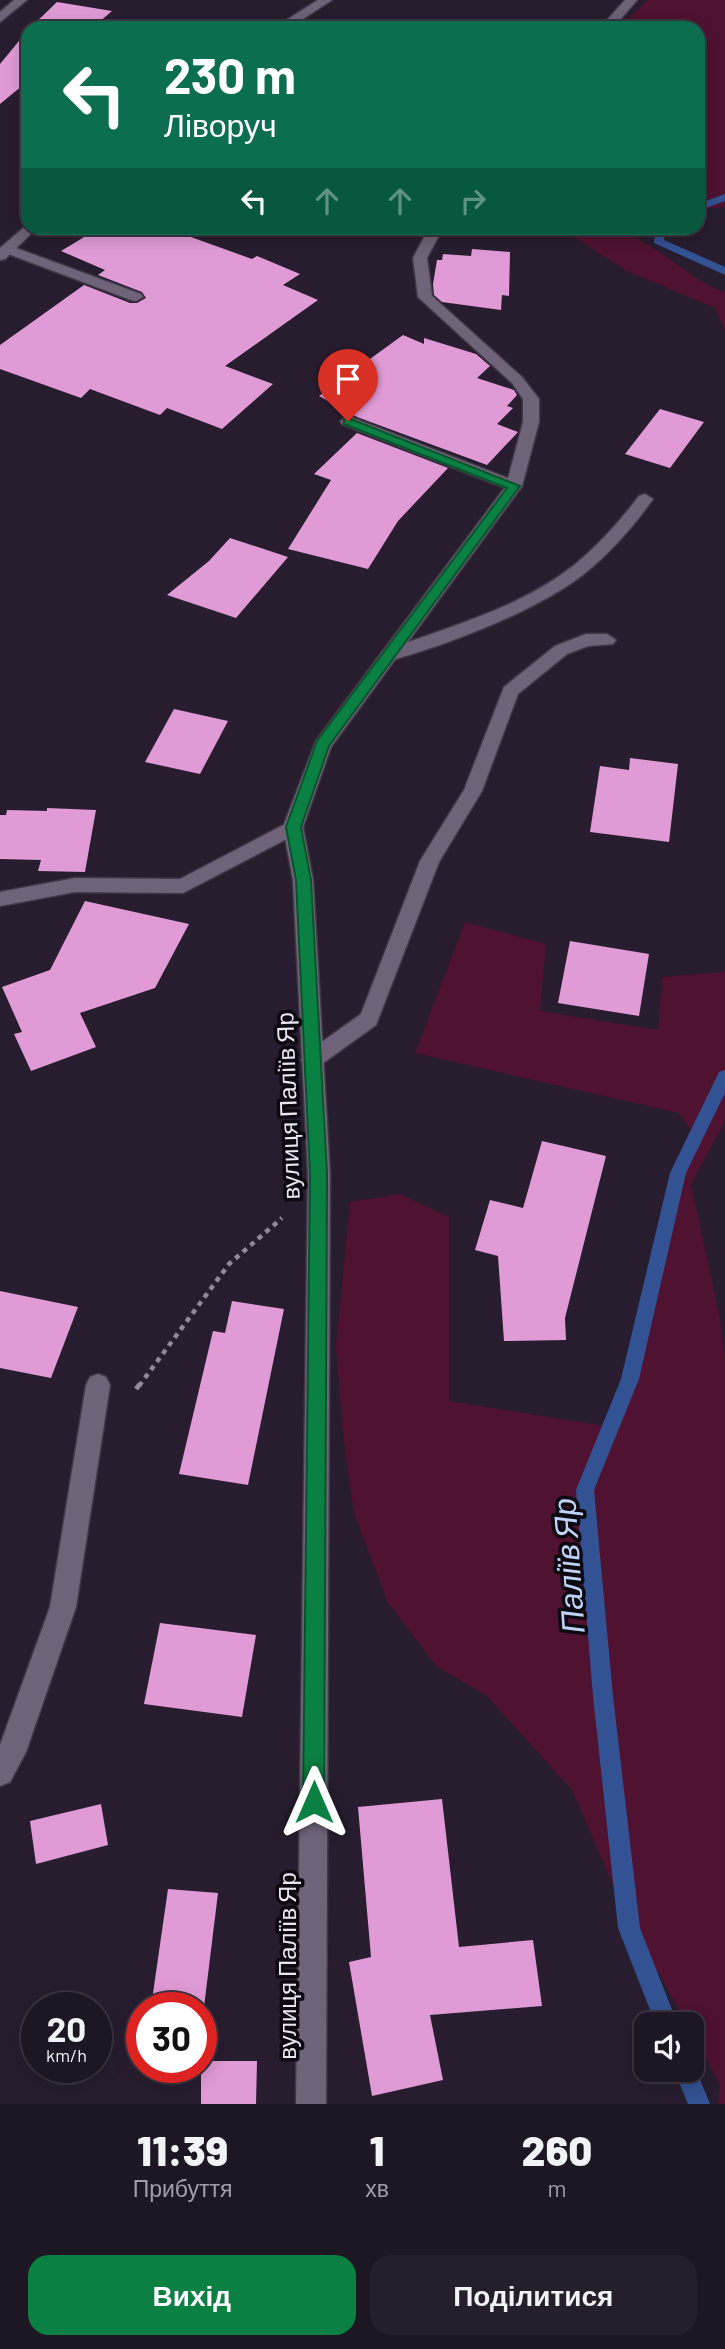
<!DOCTYPE html>
<html lang="uk">
<meta charset="utf-8">
<style>
:root{--surface:#1d1623;--page:#251f2b;--text:#f1f3f6;--muted:#a09fa6;--line:#3b3541;--accent:#0b8043}
body{margin:0;font-family:Barlow,sans-serif;background:var(--page);color:var(--text);height:100vh;display:flex;flex-direction:column;font-size:26px;white-space:nowrap}
*{box-sizing:border-box;margin:0}
p{font-size:23px;color:var(--muted)}
.icon{flex:none;width:38px;height:38px;fill:none;stroke:currentColor;stroke-width:2;stroke-linecap:round;stroke-linejoin:round}
.map{position:relative;height:2104px;overflow:hidden}
.details{display:flex;flex-direction:column;background:var(--surface);flex:1}
.details>*{flex:none}
.guide{position:absolute;left:21px;top:21px;width:684px;height:214px;border-radius:21px;box-shadow:0 4px 18px #0003,0 0 0 2px var(--line);background:#0b6e4f;color:#fff;overflow:hidden}
.tools{position:absolute;left:634px;top:2012px;display:grid;gap:14px}
.tools a{display:grid;place-items:center;width:70px;height:70px;border-radius:14px;background:var(--surface);box-shadow:0 4px 18px #0003,0 0 0 2px var(--line);font-size:35px}
.speed{position:absolute;left:21px;top:1992px;display:flex;gap:14px;font-size:35px;font-weight:700;text-align:center}
.speed>*{display:grid;place-content:center;width:91px;height:91px;border-radius:50%;background:var(--surface);box-shadow:0 4px 18px #0003,0 0 0 2px var(--line);line-height:1}
.speed small{font-size:18px;font-weight:400}
.speed .limit{border:10px solid #d22;background:#fff;color:#111}
.pin{position:absolute;display:grid;place-items:center;width:60px;height:60px;color:#fff;margin:-72px -30px;border-radius:50% 50% 50% 0;rotate:-45deg;box-shadow:0 0 7px #0007}
.pin .icon{rotate:45deg}
.me{position:absolute;width:77px;margin:-38px;rotate:0deg;stroke-linejoin:round;filter:drop-shadow(0 0 5px #0008)}
.turn{display:flex;align-items:center;gap:24px;height:147px;padding:0 28px;font-size:32px}
.turn .icon{width:91px;height:91px;stroke-width:2.5}
.turn b{display:block;font-size:49px;line-height:60px}
.lanes{display:flex;align-items:center;height:66px;padding:0 28px;background:#0003;justify-content:center;gap:35px;direction:ltr}
.lanes .off{opacity:.35}
.eta{display:flex;justify-content:space-evenly;align-items:center;height:119px;text-align:center}
.eta b{font-size:42px;font-weight:800;line-height:49px}
.action{display:flex;gap:14px;margin-top:auto;padding:14px 28px}
.action a{flex:1;height:80px;border-radius:21px;background:var(--accent);color:#fff;font-size:28px;font-weight:800;line-height:80px;text-align:center}
.action a+a{background:var(--page);color:var(--text)}
.map>svg:first-child{display:block}
</style>
<div class="map">
<svg width="725" height="2104" viewBox="0 0 725 2104">
<rect width="100%" height="100%" fill="#271d2f"/>
<g fill="#4f1230">
<polygon points="648,0 725,0 725,207 698,209 698,28 619,28"/>
<path d="M560 228C576 227 595 225 610 228 654 239 684 277 725 293V331L715 308 625 270Z"/>
<path d="M465 922 546 944 540 1011 658 1030 662 977 725 972V1121L691 1184 720 1318 725 1361V2104H718L720 2084 691 2032V2025H687L624 1910 572 1790 487 1696 436 1666 387 1601 354 1513 343 1435 336 1346 350 1202 400 1194 449 1217V1401L610 1427C652 1334 652 1228 696 1137L679 1113 415 1053Z"/>
</g>
<g fill="none" stroke-linecap="round" stroke-linejoin="round">
<g fill="#335293" fill-rule="evenodd">
<polygon points="725,194 725,201 698,211 698,204"/>
<polygon points="656,228 666,228 664,240 725,267 725,275 654,243"/>
<polygon points="725,1070 725,1093 686,1173 639,1379 594,1490 613,1696 640,1928 678,2025 656,2025 618,1928 593,1696 576,1490 621,1379 670,1173 719,1072"/>
<polygon points="691,2061 693,2062 710,2104 688,2104 674,2070 691,2070"/>
</g>
</g>
<g fill="#e09bd7">
<polygon points="57,2 112,11 92,28 30,28"/>
<polygon points="28,30 28,81 0,104 0,64"/>
<polygon points="99,228 166,228 252,259 257,256 300,274 283,285 318,300 225,366 273,384 222,429 167,408 160,415 90,389 81,398 0,369 0,345 84,285 130,303 137,303 146,298 142,292 98,275 105,270 61,251"/>
<polygon points="472,249 510,252 509,296 502,295 501,310 442,302 434,295 433,284 437,260 442,260 443,254 471,256"/>
<polygon points="403,335 424,344 424,338 476,354 490,366 477,378 514,390 517,395 507,406 513,408 497,424 518,432 487,465 357,417 319,396"/>
<polygon points="660,409 704,422 670,468 625,454"/>
<polygon points="357,433 448,468 398,521 368,569 288,549 331,480 314,474"/>
<polygon points="230,538 288,557 236,618 167,595 209,561"/>
<polygon points="174,709 228,721 200,774 145,762"/>
<polygon points="630,758 678,764 669,842 590,832 600,766 629,770"/>
<polygon points="47,808 96,810 85,872 38,871 41,860 0,859 0,815 6,815 7,810 47,811"/>
<polygon points="85,901 189,924 155,988 80,1013 96,1047 31,1071 14,1034 22,1032 2,987 50,970"/>
<polygon points="570,941 649,954 639,1016 558,1003"/>
<polygon points="542,1141 606,1156 565,1318 566,1340 504,1341 498,1256 475,1250 490,1200 523,1208"/>
<polygon points="0,1291 78,1307 51,1378 0,1368"/>
<polygon points="232,1301 284,1309 248,1485 179,1474 213,1331 225,1333"/>
<polygon points="160,1623 256,1635 242,1717 144,1704"/>
<polygon points="442,1799 459,1947 533,1940 542,2006 430,2015 443,2080 372,2096 349,1962 371,1957 358,1807"/>
<polygon points="101,1804 108,1845 36,1864 30,1821"/>
<polygon points="168,1889 218,1893 204,2007 151,2007"/>
<polygon points="201,2061 257,2061 256,2104 201,2104"/>
</g>
<g fill="none" stroke-linecap="round" stroke-linejoin="round">
<g stroke="#403846" stroke-width="3">
<g id="lane">
<polygon points="8,245 141,294 143,297 136,301 131,300 3,252 3,246"/>
<polygon points="348,416 520,483 522,486 520,489 508,489 342,424 340,421"/>
<path d="M645 494 653 499C634 526 610 553 584 574 537 611 447 645 389 661L380 655 383 651C446 628 520 608 573 566 598 546 620 521 639 496Z"/>
<polygon points="586,634 607,634 616,640 613,644 588,646 567,654 518,694 482,791 439,862 376,1025 319,1066 312,1068 305,1066 301,1060 305,1054 361,1014 420,861 464,790 504,687 555,646"/>
<polygon points="293,820 300,822 303,827 300,832 183,893 75,892 0,906 0,892 75,878 180,879"/>
<polygon points="98,1374 106,1377 110,1385 76,1607 26,1752 10,1782 0,1786 0,1745 50,1607 86,1385 90,1377"/>
</g>
</g>
<g stroke="#403846" stroke-width="3">
<g id="street">
<polygon points="14,0 27,0 0,22 0,12"/>
<polygon points="318,0 332,0 289,28 274,28"/>
<polygon points="625,0 637,0 613,28 600,28"/>
<polygon points="28,224 28,228 37,228 5,259 0,260 0,248"/>
<polygon points="429,228 443,228 427,258 432,296 522,377 539,399 539,422 522,486 331,747 303,827 313,880 330,1174 326,2104 296,2104 308,1174 293,880 283,827 316,741 506,486 523,422 523,399 512,383 418,297 413,258"/>
</g>
</g>
<polyline stroke="#918998" stroke-width="4.5" stroke-dasharray="5 5" stroke-linecap="butt" points="139,1386 229,1264 282,1218"/>
<polyline stroke="#918998" stroke-width="5" stroke-dasharray="7 7" stroke-linecap="butt" points="136,1389 140,1384"/>
<use href="#lane" fill="#6e6378" fill-rule="evenodd"/>
<use href="#street" fill="#6e6378" fill-rule="evenodd"/>
</g>
<polygon fill="#0b8043" stroke="#07532c" stroke-width="2" points="348,418 520,486 329,746 301,827 311,880 327,1174 324,1802 321,1810 314,1813 306,1810 303,1802 310,1174 296,880 286,827 317,741 507,488 344,424 344,419"/>
<g text-anchor="middle" dominant-baseline="central" stroke-width="7" stroke-linejoin="round" paint-order="stroke">
<g font-size="24" fill="#ece6f2" stroke="#0d0911">
<text transform="translate(287 1106) rotate(-92)">вулиця Паліїв Яр</text>
<text transform="translate(286 1966) rotate(-90)">вулиця Паліїв Яр</text>
</g>
<g font-size="32" font-style="italic" fill="#bfd2f8" stroke="#0d0911">
<text transform="translate(567 1566) rotate(-94)">Паліїв Яр</text>
</g>
</g>
</svg>
<div class="tools">
<a><svg class="icon" aria-label="sound" viewBox="0 0 24 24"><path d="M4 9h4l5-4v14l-5-4H4zM17 9q2 3 0 6"/></svg></a>
</div>
<div class="speed"><div>20<small>km/h</small></div><div class="limit">30</div></div>
<div class="pin" style="left:348px;top:421px;background:#d93025"><svg class="icon" aria-label="arrive" viewBox="0 0 24 24"><path d="M6 21V4h12l-3 4 3 4H6"/></svg></div>
<svg class="me" style="left:314px;top:1802px" viewBox="-20 -20 40 40"><path d="M0-17L14 15 0 8-14 15z" fill="#0b8043" stroke="#fff" stroke-width="4"/></svg>
<div class="guide">
<div class="turn"><svg class="icon" aria-label="left" viewBox="0 0 24 24"><path d="M17 20v-9H6M10 6l-5 5 5 5"/></svg><div><b>230 m</b>Ліворуч</div></div>
<div class="lanes"><svg class="icon" aria-label="left" viewBox="0 0 24 24"><path d="M17 20v-9H6M10 6l-5 5 5 5"/></svg><svg class="icon off" aria-label="ahead" viewBox="0 0 24 24"><path d="M12 20V5M6 11l6-6 6 6"/></svg><svg class="icon off" aria-label="ahead" viewBox="0 0 24 24"><path d="M12 20V5M6 11l6-6 6 6"/></svg><svg class="icon off" aria-label="right" viewBox="0 0 24 24"><path d="M7 20v-9h11M14 6l5 5-5 5"/></svg></div>
</div>
</div>
<section class="details">
<div class="eta">
<div><b>11:39</b><p>Прибуття</p></div>
<div><b>1</b><p>хв</p></div>
<div><b>260</b><p>m</p></div>
</div>
<div class="action"><a>Вихід</a><a>Поділитися</a></div>
</section>
